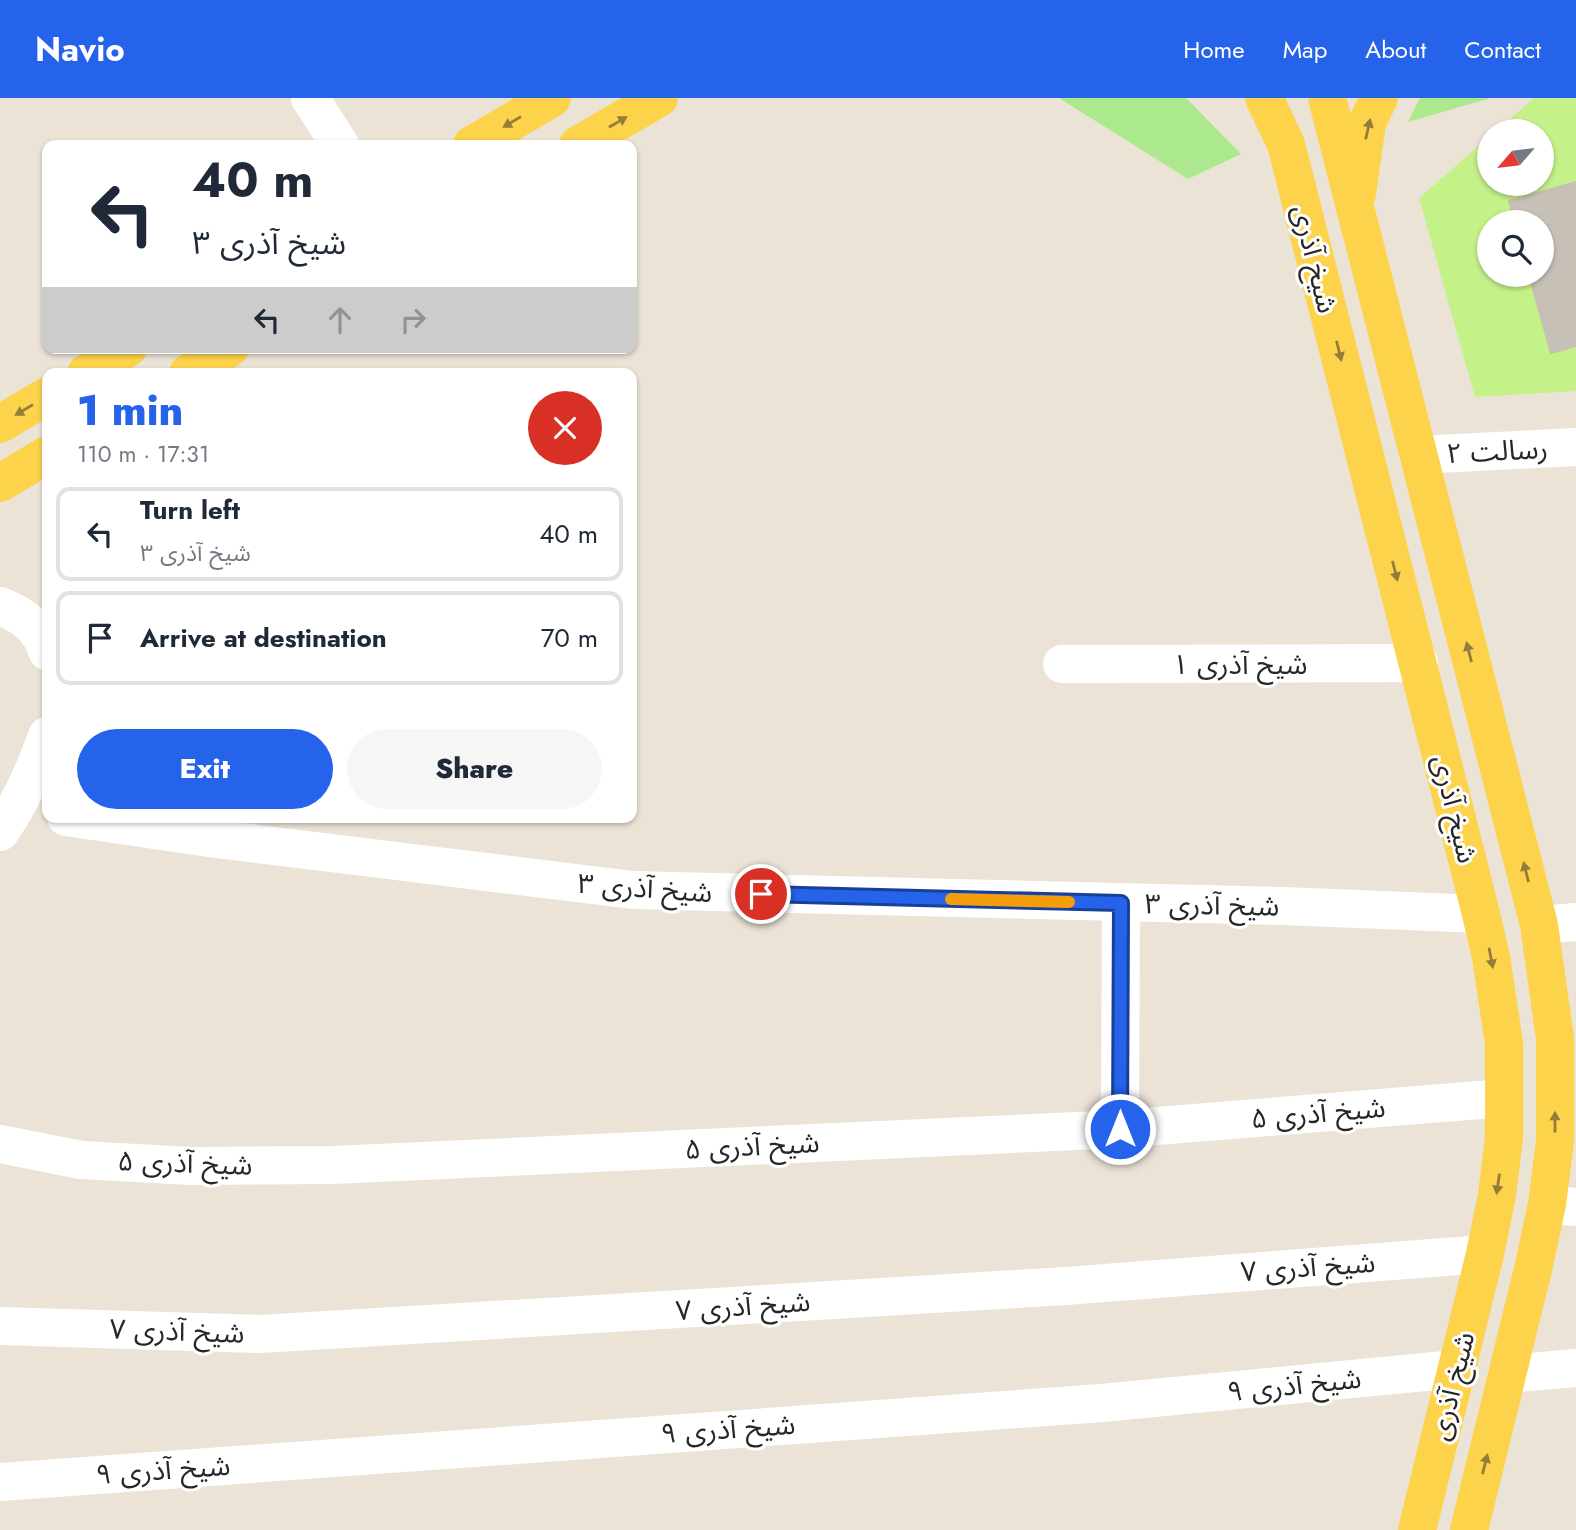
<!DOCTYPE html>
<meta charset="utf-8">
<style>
:root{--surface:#fff;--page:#f6f6f7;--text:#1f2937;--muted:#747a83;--line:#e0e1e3;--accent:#2563eb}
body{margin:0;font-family:Jost,"Noto Sans Arabic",sans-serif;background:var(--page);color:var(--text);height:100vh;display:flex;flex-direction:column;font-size:26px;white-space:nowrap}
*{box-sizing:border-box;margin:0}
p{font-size:23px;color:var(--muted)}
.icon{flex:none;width:38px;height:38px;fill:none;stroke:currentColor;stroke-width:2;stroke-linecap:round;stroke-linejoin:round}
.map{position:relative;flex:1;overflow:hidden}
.panel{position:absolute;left:42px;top:270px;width:595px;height:455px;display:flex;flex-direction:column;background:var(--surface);border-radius:14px;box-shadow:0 2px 5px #0004}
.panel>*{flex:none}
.banner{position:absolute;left:42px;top:42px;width:595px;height:214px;border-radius:14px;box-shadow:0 2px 5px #0004;background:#fff;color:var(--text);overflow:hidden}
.needle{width:46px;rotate:242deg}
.controls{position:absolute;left:1477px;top:21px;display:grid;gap:14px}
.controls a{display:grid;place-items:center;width:77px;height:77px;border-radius:50%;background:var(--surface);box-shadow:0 2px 5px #0004;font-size:35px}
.pin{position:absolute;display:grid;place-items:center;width:60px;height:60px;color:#fff;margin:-30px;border:4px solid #fff;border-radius:50%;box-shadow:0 2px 7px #0007}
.me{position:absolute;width:77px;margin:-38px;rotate:0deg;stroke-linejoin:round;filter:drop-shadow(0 0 5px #0008)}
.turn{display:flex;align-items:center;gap:24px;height:147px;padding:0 35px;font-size:32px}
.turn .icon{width:91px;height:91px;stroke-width:2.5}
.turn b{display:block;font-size:49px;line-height:60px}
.lanes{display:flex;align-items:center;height:66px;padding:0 35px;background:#0003;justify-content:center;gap:35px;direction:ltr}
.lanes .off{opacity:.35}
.round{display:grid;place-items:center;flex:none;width:74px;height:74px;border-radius:37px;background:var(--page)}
.summary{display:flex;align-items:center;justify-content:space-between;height:119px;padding:0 35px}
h1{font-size:42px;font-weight:800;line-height:52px;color:var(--accent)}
.action{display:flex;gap:14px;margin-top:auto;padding:14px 35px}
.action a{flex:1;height:80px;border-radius:42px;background:var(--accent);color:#fff;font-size:28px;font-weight:800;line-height:80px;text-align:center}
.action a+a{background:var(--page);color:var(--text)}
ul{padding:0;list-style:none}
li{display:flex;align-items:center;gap:21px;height:94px;margin:0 14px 10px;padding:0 21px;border:4px solid var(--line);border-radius:14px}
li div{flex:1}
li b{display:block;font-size:26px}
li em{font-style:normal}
header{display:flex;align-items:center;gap:42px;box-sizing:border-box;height:98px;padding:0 35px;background:var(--accent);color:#fff}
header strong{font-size:33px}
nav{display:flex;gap:38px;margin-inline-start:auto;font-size:24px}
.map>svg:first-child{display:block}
</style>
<header>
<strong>Navio</strong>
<nav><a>Home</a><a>Map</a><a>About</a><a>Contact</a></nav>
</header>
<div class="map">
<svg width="1576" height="1432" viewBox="0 0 1576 1432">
<rect width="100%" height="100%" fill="#ece3d7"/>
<g fill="#ace88e">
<polygon points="1059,0 1186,0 1241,56 1188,81"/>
<polygon points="1420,0 1491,0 1408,24"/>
</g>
<path fill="#c4f188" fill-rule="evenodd" d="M1534 0H1576V293L1475 299 1419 100 1489 39V86H1542V33H1496ZM1489 124H1542V177H1489Z"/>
<polygon fill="#c7c0b7" stroke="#c7bfb1" stroke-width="2" points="1576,84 1576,248 1551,255 1529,177 1542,177 1542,124 1515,124 1509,103"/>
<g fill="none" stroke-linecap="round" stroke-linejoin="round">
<g stroke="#fff" stroke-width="38">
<polyline points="310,0 340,47"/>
<polyline points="1418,357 1576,349"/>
<path d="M0 508C23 517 40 529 47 553"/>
<polyline points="1062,566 1419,565"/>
<polyline points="66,719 209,740 633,792 1283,808 1481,816"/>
<path d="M0 734C21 704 35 672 47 638"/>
<polyline points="1539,827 1576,824"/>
<polyline points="1120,1031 1121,805"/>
<polyline points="0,1046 81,1062 190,1068 333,1067 1120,1031 1504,1000"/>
<polyline points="1547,1106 1576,1109"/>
<polyline points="0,1228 260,1236 1066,1188 1485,1156"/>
<polyline points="1507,1276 1576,1270"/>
<polyline points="0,1384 1102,1305 1456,1271"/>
</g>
<g stroke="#fdd34b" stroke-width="38">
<polyline points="1264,0 1286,46 1481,816 1491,859 1504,945 1504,1040 1497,1097 1485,1156 1417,1432"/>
<polyline points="1327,0 1539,827 1555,941 1555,1043 1547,1106 1534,1167 1469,1432"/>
<polyline points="472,47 552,0"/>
<polyline points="578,47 659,0"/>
<polyline points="1357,96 1367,25 1379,0"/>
<polyline points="86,275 128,250"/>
<polyline points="188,275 230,250"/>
<polyline points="0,326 47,298"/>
<polyline points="0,385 47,357"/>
</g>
</g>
<defs><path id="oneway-solid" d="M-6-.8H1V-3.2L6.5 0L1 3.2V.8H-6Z" transform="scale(1.75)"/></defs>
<g fill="#927d39">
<use href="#oneway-solid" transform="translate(512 24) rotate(149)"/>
<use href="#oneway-solid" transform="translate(618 24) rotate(-30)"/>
<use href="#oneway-solid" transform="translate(1368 31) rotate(-77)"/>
<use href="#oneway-solid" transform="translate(1339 253) rotate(76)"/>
<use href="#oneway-solid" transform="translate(24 312) rotate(149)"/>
<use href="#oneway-solid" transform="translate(1395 473) rotate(76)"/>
<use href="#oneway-solid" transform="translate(1469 554) rotate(-104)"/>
<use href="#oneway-solid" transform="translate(1526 774) rotate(-104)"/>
<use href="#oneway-solid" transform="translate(1491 860) rotate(79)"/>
<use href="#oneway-solid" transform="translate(1555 1024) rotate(-90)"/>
<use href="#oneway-solid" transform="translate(1498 1086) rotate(98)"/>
<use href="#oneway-solid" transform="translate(1485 1366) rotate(-76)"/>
</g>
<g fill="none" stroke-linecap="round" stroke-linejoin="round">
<g stroke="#184099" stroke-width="18">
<polyline id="route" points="761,796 1121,805 1120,1031"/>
</g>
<use href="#route" stroke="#2563eb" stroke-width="12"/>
<polyline stroke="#f59e0b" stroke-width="12" points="951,801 1069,804"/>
</g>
<g text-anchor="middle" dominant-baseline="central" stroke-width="6" stroke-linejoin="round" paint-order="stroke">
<g font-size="28" fill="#272727" stroke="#fff">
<text transform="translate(1315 161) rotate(76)">شیخ آذری</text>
<text transform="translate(1497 353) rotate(-3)">رسالت ۲</text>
<text x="1240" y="566">شیخ آذری ۱</text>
<text transform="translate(1455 711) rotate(76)">شیخ آذری</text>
<text transform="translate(645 790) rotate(4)">شیخ آذری ۳</text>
<text transform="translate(1212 807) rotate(1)">شیخ آذری ۳</text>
<text transform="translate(1318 1015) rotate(-5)">شیخ آذری ۵</text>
<text transform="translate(752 1048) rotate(-3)">شیخ آذری ۵</text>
<text transform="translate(185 1065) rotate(2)">شیخ آذری ۵</text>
<text transform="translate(1308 1169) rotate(-4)">شیخ آذری ۷</text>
<text transform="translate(743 1208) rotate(-4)">شیخ آذری ۷</text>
<text transform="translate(177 1233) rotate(2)">شیخ آذری ۷</text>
<text transform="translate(1294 1287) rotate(-6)">شیخ آذری ۹</text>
<text transform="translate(1452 1288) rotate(-76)">شیخ آذری</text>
<text transform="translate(728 1331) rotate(-4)">شیخ آذری ۹</text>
<text transform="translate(163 1372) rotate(-4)">شیخ آذری ۹</text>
</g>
</g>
</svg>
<div class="controls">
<a><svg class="needle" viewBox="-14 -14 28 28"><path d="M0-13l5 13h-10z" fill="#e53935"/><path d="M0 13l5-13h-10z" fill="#747a83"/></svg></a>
<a><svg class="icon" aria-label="search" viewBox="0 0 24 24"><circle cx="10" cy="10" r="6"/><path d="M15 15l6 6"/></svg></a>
</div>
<div class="pin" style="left:761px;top:796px;background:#d93025"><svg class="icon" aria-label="arrive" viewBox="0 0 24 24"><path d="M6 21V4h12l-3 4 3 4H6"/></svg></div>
<svg class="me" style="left:1120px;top:1031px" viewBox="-20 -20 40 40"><circle r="17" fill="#2563eb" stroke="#fff" stroke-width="3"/><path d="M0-11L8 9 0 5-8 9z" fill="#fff"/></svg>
<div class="banner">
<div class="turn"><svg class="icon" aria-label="left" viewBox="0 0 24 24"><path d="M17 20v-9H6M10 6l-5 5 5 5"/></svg><div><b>40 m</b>شیخ آذری ۳</div></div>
<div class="lanes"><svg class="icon" aria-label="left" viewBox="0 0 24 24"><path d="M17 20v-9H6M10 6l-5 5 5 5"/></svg><svg class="icon off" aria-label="ahead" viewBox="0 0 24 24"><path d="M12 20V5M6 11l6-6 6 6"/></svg><svg class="icon off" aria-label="right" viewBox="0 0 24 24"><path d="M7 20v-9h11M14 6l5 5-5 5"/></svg></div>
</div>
<section class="panel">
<div class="summary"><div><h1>1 min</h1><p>110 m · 17:31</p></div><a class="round" style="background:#d93025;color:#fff"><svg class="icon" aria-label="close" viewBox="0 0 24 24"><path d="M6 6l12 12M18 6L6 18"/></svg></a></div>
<ul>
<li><svg class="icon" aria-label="left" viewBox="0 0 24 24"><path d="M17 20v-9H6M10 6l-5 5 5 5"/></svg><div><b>Turn left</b><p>شیخ آذری ۳</p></div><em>40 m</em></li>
<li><svg class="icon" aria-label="arrive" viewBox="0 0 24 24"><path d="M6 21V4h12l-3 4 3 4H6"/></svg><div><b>Arrive at destination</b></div><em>70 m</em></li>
</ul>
<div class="action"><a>Exit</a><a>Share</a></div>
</section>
</div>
